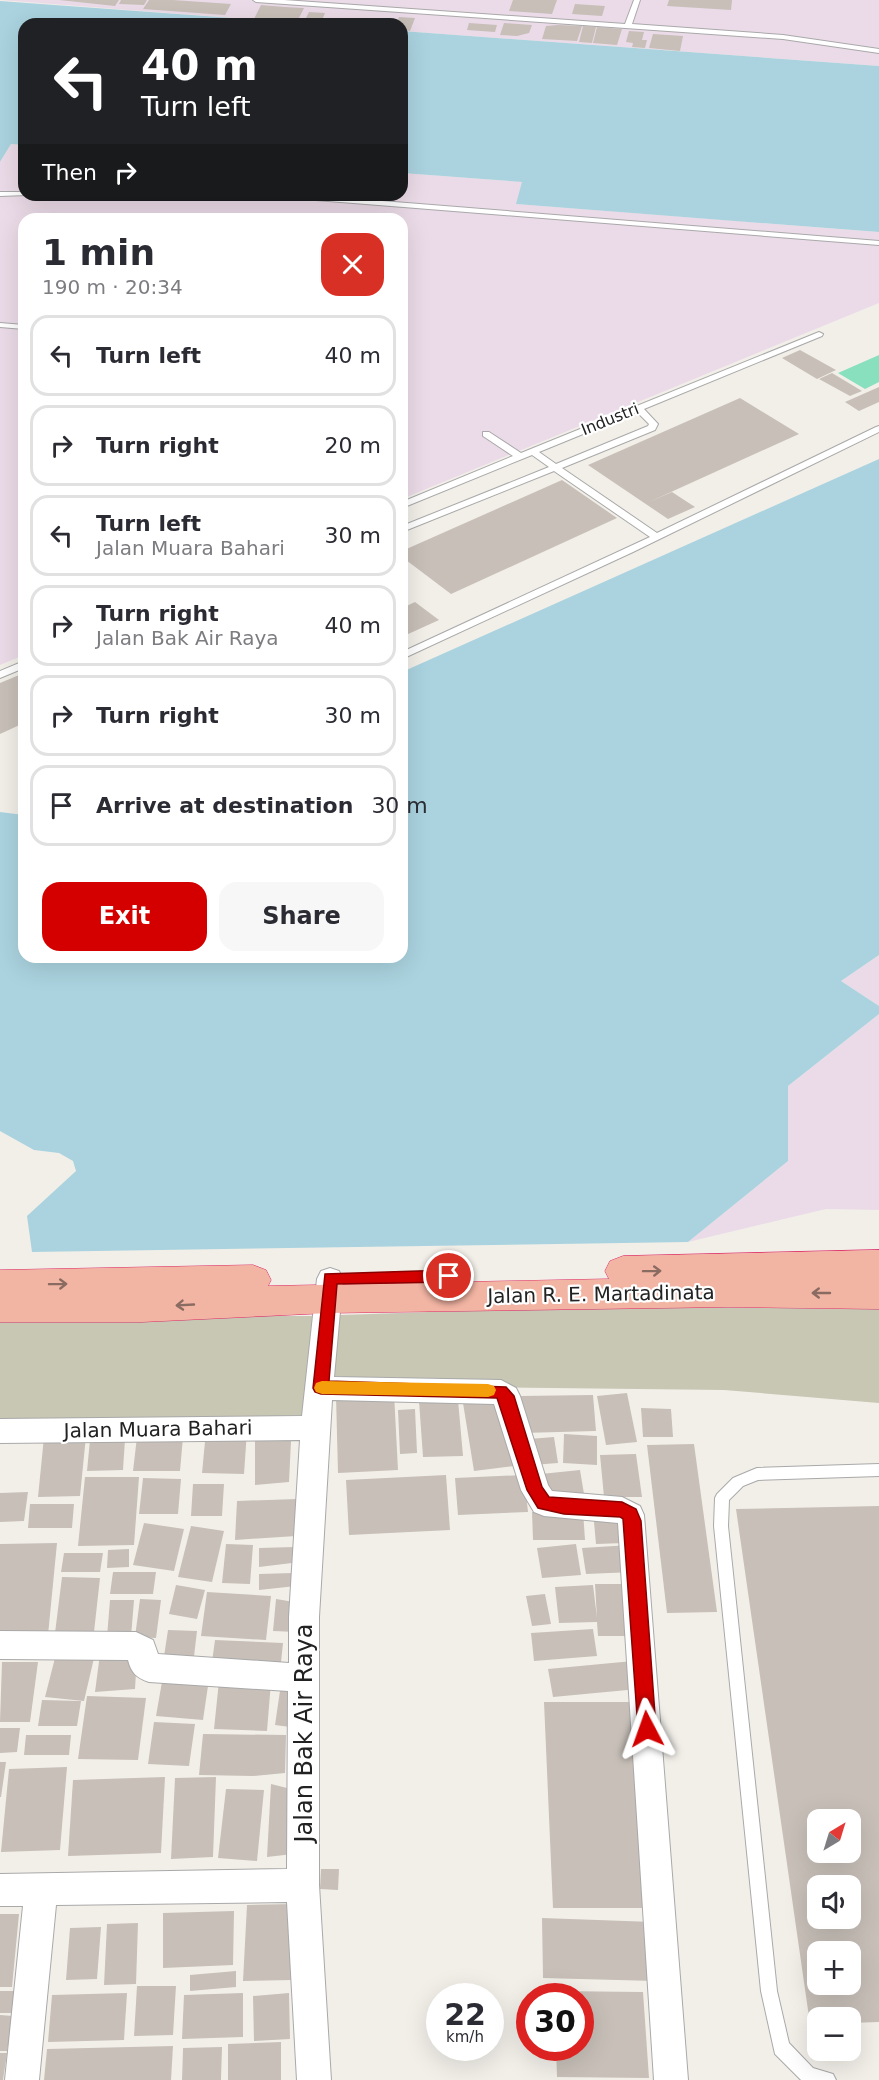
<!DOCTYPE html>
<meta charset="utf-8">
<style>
:root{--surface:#fff;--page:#f7f7f7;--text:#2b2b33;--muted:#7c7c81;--line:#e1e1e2;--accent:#d40000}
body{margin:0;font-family:"DejaVu Sans",sans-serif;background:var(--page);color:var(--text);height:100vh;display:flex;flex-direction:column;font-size:22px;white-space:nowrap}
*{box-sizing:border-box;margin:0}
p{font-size:20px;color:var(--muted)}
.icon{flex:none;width:33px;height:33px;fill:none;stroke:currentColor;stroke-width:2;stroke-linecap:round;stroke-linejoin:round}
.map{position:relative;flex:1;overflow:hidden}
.drawer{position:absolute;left:18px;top:213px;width:390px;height:750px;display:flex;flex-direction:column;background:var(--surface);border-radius:18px;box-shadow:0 6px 24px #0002}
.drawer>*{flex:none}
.hud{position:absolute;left:18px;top:18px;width:390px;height:183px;border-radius:18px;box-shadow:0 6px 24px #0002;background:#202124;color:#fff;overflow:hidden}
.needle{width:39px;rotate:38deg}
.buttons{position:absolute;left:807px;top:1809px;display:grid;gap:12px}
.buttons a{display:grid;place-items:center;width:54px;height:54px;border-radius:12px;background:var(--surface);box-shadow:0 6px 24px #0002;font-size:30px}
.speed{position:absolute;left:426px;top:1983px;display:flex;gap:12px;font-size:30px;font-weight:700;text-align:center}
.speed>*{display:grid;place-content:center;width:78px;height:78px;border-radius:50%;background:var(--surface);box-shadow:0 6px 24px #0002;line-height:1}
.speed small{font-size:15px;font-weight:400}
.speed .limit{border:9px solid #d22;background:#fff;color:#111}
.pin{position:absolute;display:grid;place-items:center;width:51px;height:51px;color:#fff;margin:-26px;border:3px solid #fff;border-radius:50%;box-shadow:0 2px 6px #0007}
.me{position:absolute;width:66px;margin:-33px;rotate:356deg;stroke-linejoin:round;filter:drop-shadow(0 0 4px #0008)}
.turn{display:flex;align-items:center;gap:21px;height:126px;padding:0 24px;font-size:27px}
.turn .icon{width:78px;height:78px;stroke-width:2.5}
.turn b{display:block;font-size:42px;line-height:51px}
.then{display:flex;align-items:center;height:57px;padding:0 24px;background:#0003;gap:12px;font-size:22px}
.round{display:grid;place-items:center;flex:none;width:63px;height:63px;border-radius:18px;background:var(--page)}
.summary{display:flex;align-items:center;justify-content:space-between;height:102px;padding:0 24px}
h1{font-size:36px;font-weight:600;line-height:45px}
.primary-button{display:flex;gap:12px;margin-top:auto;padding:12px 24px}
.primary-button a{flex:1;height:69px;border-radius:18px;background:var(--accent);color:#fff;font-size:24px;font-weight:600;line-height:69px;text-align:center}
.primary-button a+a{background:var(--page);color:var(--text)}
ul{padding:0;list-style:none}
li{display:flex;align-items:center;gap:18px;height:81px;margin:0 12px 9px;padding:0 12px;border:3px solid var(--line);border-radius:18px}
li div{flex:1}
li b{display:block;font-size:22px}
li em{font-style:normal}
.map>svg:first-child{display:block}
</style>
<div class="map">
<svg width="879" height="2080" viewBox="0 0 879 2080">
<rect width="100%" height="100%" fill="#f2efe9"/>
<g fill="#ebdbe8">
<polygon points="0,0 879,0 879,66 402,31 402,24 313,24"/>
<polygon points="11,144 24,145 24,195 402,195 402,173 523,182 517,204 879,232 879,303 402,499 402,219 24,219 24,655 0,665 0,162"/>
<polygon points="879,955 879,1006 841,981"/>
<polygon points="879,1014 879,1210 826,1209 688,1242 788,1161 788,1086"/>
</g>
<polygon fill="#c7c7b4" points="600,1306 879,1309 879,1403 724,1390 308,1385 306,1422 0,1426 0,1316 312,1316"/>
<polygon fill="#88e0be" points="879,355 879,382 865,389 838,373"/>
<g fill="#aad3df">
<polygon points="0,1 313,24 24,24 24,145 11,144 0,162"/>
<polygon points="402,31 879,66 879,232 516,204 522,182 402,173"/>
<polygon points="879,459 879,955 841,981 879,1006 879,1014 788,1086 788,1161 688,1242 32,1252 27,1216 76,1171 73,1161 59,1153 34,1150 0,1131 0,812 24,815 24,957 402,957 402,672"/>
</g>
<g fill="#c7bfb8" fill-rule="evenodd">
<polygon points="59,0 119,0 115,6"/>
<polygon points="121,0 147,0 144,5 119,4"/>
<polygon points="149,0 173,0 231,4 225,15 143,9"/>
<polygon points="513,0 557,0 552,14 509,11"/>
<polygon points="669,0 732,0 731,10 667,6"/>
<polygon points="575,4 605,6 602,16 572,14"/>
<polygon points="261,5 285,7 304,8 297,22 254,19"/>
<polygon points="309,12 325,13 322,20 306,18"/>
<polygon points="399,17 415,18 410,31 402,30 402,24 396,24"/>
<polygon points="469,23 497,25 495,32 467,30"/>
<polygon points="504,23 532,25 529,33 517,36 500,35"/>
<polygon points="558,25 582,26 577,41 542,39 546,26"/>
<polygon points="583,26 596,27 592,43 579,42"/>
<polygon points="597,27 622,29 617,45 593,43"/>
<polygon points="629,31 644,32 642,40 647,40 645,48 632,47 633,43 626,42"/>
<polygon points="653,34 683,36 680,51 649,48"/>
<polygon points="800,350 836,370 817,379 782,358"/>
<polygon points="832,373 862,391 850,396 819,379"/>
<polygon points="879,387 879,402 859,411 845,402"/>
<polygon points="740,398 799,434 649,502 672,492 695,507 668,519 588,465"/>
<polygon points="562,480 617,518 451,594 402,557 402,551"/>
<polygon points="415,602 439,620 406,635 402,632 402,608"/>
<polygon points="24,673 24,723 0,734 0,683"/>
<polygon points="394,1393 398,1470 338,1473 336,1396"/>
<polygon points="627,1393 637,1442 606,1445 597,1396"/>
<polygon points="593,1395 596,1431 522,1433 520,1396"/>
<polygon points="503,1399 515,1466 474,1471 463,1403"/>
<polygon points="458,1400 463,1456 423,1457 419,1401"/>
<polygon points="641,1408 671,1409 673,1437 643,1437"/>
<polygon points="415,1409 417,1453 400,1454 398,1410"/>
<polygon points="206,1431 247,1431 244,1474 202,1473"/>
<polygon points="564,1434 597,1436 597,1465 563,1463"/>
<polygon points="86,1436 80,1496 38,1497 44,1437"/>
<polygon points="137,1437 183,1437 180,1471 133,1471"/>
<polygon points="255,1437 291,1441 289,1482 255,1485"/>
<polygon points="554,1437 558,1463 532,1465 529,1439"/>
<polygon points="125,1439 123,1470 87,1471 90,1440"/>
<polygon points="694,1444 717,1612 667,1613 647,1445"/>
<polygon points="636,1454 642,1497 604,1497 600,1455"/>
<polygon points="580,1470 584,1494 545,1498 541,1474"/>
<polygon points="446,1475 450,1530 349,1535 346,1480"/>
<polygon points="524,1475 528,1512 458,1515 455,1478"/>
<polygon points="85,1477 139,1477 134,1545 78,1546"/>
<polygon points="143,1478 181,1479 178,1514 139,1514"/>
<polygon points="193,1484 224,1484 222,1516 191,1516"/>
<polygon points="28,1492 24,1521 0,1522 0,1493"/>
<polygon points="297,1499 296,1536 235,1540 237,1501"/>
<polygon points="30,1504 74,1504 72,1528 28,1528"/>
<path d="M879 1506V2022L850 2023V2018H818V2023L810 2024 736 1509ZM818 1820H850V1852H818ZM818 1886H850V1918H818ZM818 1952H850V1984H818Z"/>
<polygon points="583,1511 585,1540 533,1540 532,1512"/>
<polygon points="593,1511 622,1511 625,1543 596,1544"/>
<polygon points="144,1523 184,1529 174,1571 133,1565"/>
<polygon points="191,1526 224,1531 212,1582 178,1577"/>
<polygon points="57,1543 48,1635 0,1635 0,1544"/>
<polygon points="226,1544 253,1545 250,1584 222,1583"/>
<polygon points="576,1544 581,1575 542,1578 537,1548"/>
<polygon points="630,1545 633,1572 586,1574 582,1548"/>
<polygon points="294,1547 292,1563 259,1567 259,1548"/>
<polygon points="129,1549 129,1567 107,1568 108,1550"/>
<polygon points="64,1553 103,1553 100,1572 61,1572"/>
<polygon points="113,1572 156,1572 153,1594 110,1594"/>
<polygon points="293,1573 296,1586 259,1590 259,1574"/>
<polygon points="62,1577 100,1578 93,1641 54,1641"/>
<polygon points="595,1584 635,1584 639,1636 598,1636 597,1622 559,1623 555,1587 593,1585 597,1618"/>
<polygon points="176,1585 205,1590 197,1619 169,1614"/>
<polygon points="207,1592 271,1596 266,1640 201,1636"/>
<polygon points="545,1594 551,1624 532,1626 526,1596"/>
<polygon points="140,1599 161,1600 156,1638 135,1637"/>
<polygon points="276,1599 294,1602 296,1632 273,1631"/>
<polygon points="110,1600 134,1600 131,1637 107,1637"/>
<polygon points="593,1629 597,1656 534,1661 531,1633"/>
<polygon points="168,1630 197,1631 193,1665 163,1663"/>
<polygon points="215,1640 283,1643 280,1672 211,1669"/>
<polygon points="56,1654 94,1658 84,1701 45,1697"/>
<polygon points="100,1654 137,1656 135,1689 95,1692"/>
<polygon points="633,1661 638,1689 553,1697 548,1669"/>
<polygon points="2,1662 38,1662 30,1722 0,1722"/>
<polygon points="163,1676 209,1679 203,1720 156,1716"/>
<polygon points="219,1681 271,1682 267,1731 214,1729"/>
<polygon points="281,1684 293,1688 290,1727 275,1725"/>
<polygon points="87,1696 146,1698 138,1760 78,1759"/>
<polygon points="42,1700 81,1701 77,1726 38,1726"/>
<polygon points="544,1702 640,1702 655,1908 553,1908"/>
<polygon points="154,1722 195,1724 189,1766 148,1764"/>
<polygon points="0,1728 20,1728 17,1752 0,1753"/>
<polygon points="203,1734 286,1735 285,1773 253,1776 199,1775"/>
<polygon points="26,1735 71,1735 69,1755 24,1755"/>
<polygon points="0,1762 6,1762 1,1797 0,1797"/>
<polygon points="67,1767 60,1850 1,1852 9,1769"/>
<polygon points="165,1777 161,1853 68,1856 73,1780"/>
<polygon points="216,1777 213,1857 171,1859 175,1778"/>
<polygon points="271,1784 295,1790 293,1854 267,1857"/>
<polygon points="226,1789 264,1790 257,1861 218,1858"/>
<polygon points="321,1869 339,1869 338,1890 320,1889"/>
<polygon points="294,1904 292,1980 243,1981 247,1905"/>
<polygon points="234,1911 233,1965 163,1968 163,1913"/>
<polygon points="0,1914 19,1914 12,1987 0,1987"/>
<polygon points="542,1918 653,1922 655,1981 543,1978"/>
<polygon points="138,1923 136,1984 104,1985 107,1924"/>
<polygon points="101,1927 97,1979 66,1980 70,1928"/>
<polygon points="236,1971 236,1987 190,1991 190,1975"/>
<polygon points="137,1986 176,1986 173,2035 134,2036"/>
<polygon points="0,1991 17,1991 13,2013 0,2013"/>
<polygon points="554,1991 643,1992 649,2078 557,2077 556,2048 580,2048 580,1996 554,1996"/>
<polygon points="127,1993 124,2040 48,2042 52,1995"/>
<polygon points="243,1993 243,2037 182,2039 184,1995"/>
<polygon points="289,1993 290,2039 254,2041 253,1996"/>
<polygon points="0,2015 13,2016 7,2051 0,2051"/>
<polygon points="281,2042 281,2080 228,2080 228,2044"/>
<polygon points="173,2046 171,2080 44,2080 47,2049"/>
<polygon points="222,2047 221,2080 182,2080 183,2048"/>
<polygon points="0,2053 7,2053 3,2080 0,2080"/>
</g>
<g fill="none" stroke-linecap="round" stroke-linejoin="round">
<g stroke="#a9a9a9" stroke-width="2">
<g id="service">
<polygon points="253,0 284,0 625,24 634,0 640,0 632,24 783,35 879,49 879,53 783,39 256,2"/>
<polygon points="0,192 24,192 24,195 27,195 0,196"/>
<polygon points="59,195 135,195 131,197 63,197"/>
<polygon points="274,195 307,195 879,241 879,245 278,197"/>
<polygon points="0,323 24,325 24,329 0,327"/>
<path d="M819 332 823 334 822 336 644 409 658 424 655 430 562 468 657 533 876 427 879 426V432L633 552 402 659V652L650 537 554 471 402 532V526L549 467 532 455 402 508V502L513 456 483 436V432H489L521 453ZM637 412 649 424 648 426 556 464 539 452Z"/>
<polygon points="24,661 24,668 0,678 0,671"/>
<polygon points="879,1464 879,1476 758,1480 743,1486 729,1500 728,1526 777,1991 789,2043 813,2068 833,2074 836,2080 801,2080 775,2054 761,1991 714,1526 715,1498 717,1494 733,1478 752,1470 757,1468"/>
</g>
</g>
<g stroke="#a9a9a9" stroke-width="2">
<path id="minor" d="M330 1268 339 1271 343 1279 334 1377 501 1380 516 1388 520 1396 548 1485 552 1491 622 1497 640 1506 644 1515 688 2080H654L618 1523 544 1516 534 1512 521 1490 494 1404 332 1400 319 1617V1885L331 2080H297L287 1902 56 1905 39 2080H5L23 1906H0V1874L287 1869 288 1691 149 1682C137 1678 131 1673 128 1660L0 1659V1631L136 1632 153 1640 158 1654 289 1663V1617L300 1440 0 1443V1419L302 1416 317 1279 321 1271Z"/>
</g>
<g stroke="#dc2a67" stroke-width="1">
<polygon id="trunk" points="879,1250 879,1309 728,1307 329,1313 142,1322 0,1322 0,1270 253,1265 266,1270 271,1280 268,1286 609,1279 605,1271 610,1261 623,1256"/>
</g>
<use href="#service" fill="#fff" fill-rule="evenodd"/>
<use href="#minor" fill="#fff" fill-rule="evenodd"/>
<use href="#trunk" fill="#f2b4a3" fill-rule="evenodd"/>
</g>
<defs><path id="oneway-shaft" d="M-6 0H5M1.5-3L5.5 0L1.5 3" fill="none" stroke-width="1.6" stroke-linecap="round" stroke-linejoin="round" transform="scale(1.5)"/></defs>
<g stroke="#8a6b62">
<use href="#oneway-shaft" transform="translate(652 1271) rotate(-1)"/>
<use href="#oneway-shaft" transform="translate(58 1284) rotate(-1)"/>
<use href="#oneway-shaft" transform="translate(821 1293) rotate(-180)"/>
<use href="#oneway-shaft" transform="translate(185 1305) rotate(177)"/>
</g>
<polygon fill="#d40000" stroke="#8a0000" stroke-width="1.5" points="449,1270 454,1271 457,1276 454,1280 449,1282 337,1284 329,1381 506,1387 514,1396 542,1487 549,1497 622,1502 636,1509 641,1521 656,1729 653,1735 647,1737 641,1735 638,1729 623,1519 620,1517 564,1514 538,1508 527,1490 497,1398 321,1394 315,1392 313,1388 325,1274"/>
<polygon fill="#f59e0b" points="322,1381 488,1384 494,1386 496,1390 494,1395 488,1397 322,1394 316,1392 314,1388 316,1383"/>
<g text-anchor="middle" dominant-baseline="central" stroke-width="4.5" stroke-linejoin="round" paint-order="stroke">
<g font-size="16" fill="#222" stroke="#fff">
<text transform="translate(610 419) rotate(-22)">Industri</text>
</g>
<g font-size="20" fill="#222" stroke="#fff">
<text transform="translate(601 1294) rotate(-1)">Jalan R. E. Martadinata</text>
<text transform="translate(158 1429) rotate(-1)">Jalan Muara Bahari</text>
</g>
<g font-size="24" fill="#222" stroke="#fff">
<text transform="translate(304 1733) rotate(-90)">Jalan Bak Air Raya</text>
</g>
</g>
</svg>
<div class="buttons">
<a><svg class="needle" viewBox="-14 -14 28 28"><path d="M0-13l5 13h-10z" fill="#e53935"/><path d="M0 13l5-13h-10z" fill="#7c7c81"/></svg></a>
<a><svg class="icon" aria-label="sound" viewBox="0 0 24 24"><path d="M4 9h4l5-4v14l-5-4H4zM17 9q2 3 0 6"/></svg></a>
<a>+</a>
<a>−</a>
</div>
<div class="speed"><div>22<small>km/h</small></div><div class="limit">30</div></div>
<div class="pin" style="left:449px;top:1276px;background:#d93025"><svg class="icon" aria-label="arrive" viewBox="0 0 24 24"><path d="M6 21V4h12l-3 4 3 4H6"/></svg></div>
<svg class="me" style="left:647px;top:1729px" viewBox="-20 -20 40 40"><path d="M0-17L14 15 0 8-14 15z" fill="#d40000" stroke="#fff" stroke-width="4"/></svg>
<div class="hud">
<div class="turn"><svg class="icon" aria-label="left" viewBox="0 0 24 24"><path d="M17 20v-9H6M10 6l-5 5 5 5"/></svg><div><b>40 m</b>Turn left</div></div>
<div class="then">Then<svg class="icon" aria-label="right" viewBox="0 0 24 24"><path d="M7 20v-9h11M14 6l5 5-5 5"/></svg></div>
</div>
<section class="drawer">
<div class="summary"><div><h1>1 min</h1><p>190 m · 20:34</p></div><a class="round" style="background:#d93025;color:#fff"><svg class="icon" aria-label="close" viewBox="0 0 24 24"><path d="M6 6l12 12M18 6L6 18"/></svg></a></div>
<ul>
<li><svg class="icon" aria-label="left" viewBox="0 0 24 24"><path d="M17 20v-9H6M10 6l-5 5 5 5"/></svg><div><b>Turn left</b></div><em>40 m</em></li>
<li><svg class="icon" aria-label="right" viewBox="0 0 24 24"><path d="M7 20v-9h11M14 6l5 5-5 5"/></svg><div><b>Turn right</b></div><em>20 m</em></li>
<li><svg class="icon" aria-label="left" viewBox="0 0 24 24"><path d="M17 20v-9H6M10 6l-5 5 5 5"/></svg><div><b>Turn left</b><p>Jalan Muara Bahari</p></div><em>30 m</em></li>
<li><svg class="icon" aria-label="right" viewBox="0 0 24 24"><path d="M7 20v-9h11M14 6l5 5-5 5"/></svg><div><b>Turn right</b><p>Jalan Bak Air Raya</p></div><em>40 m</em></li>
<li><svg class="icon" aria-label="right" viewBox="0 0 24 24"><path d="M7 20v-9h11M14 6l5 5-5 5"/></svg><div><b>Turn right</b></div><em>30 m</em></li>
<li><svg class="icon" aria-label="arrive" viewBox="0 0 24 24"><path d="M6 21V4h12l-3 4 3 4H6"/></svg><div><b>Arrive at destination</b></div><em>30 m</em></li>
</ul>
<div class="primary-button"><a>Exit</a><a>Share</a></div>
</section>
</div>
